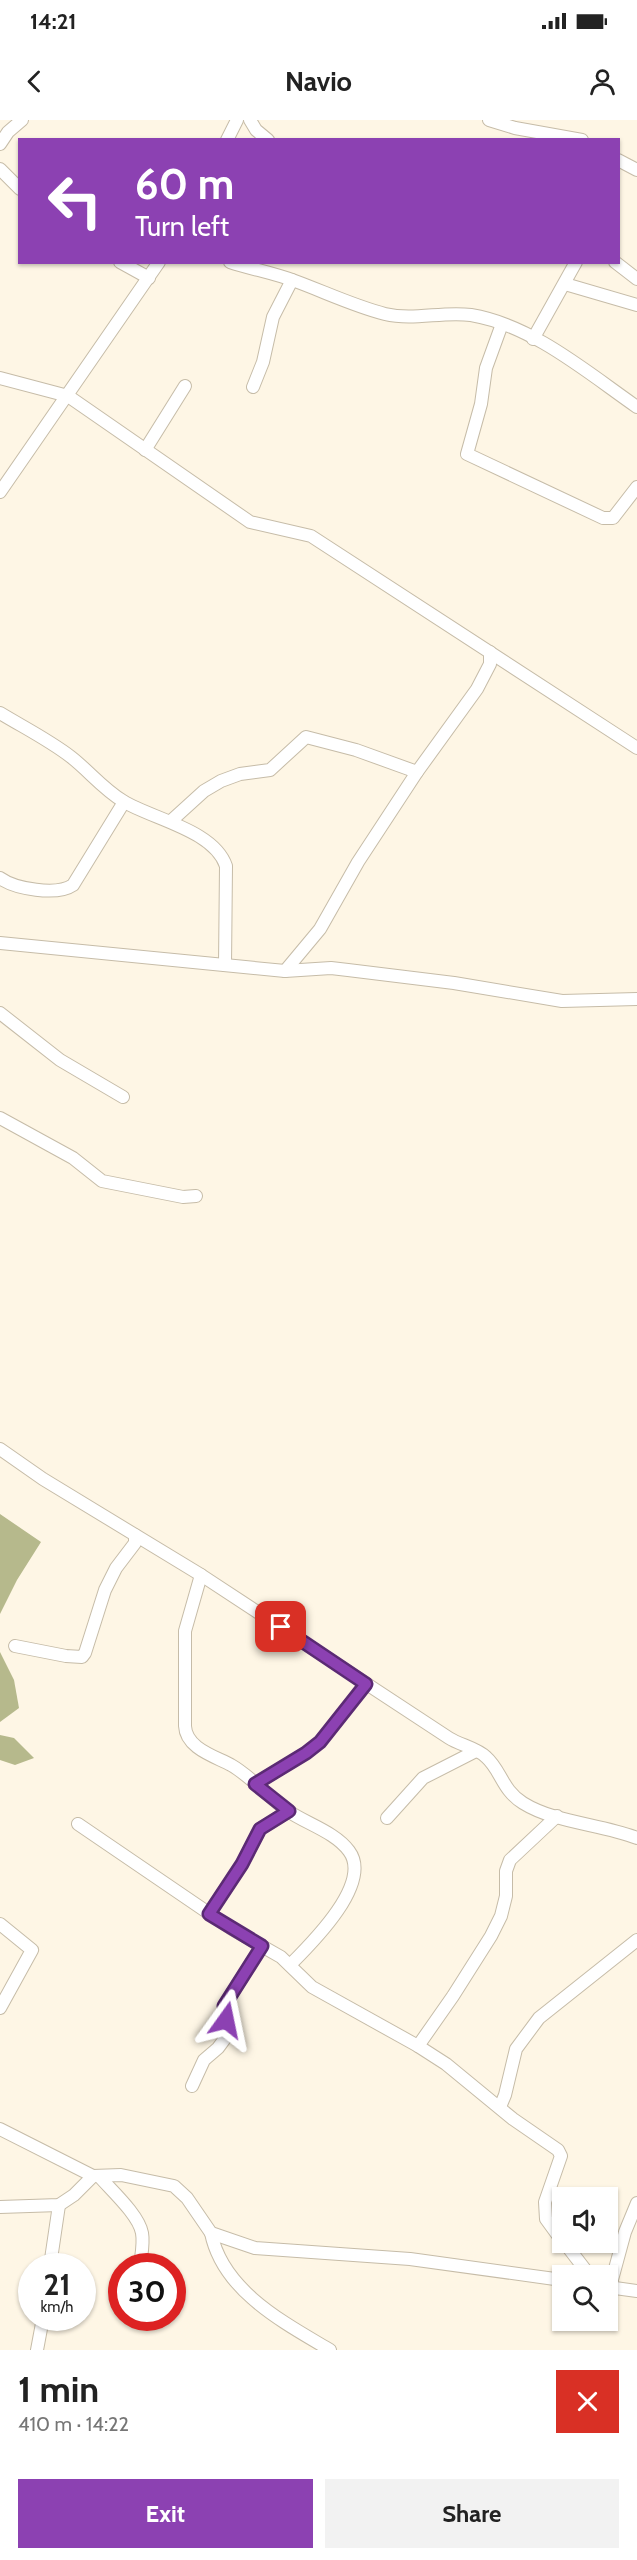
<!DOCTYPE html>
<meta charset="utf-8">
<style>
:root{--surface:#fff;--page:#f2f2f2;--text:#222;--muted:#767676;--accent:#8c41b2}
body{margin:0;font-family:Cabin,sans-serif;background:var(--page);color:var(--text);height:100vh;display:flex;flex-direction:column;font-size:22px;white-space:nowrap}
*{box-sizing:border-box;margin:0}
p{font-size:20px;color:var(--muted)}
.icon{flex:none;width:33px;height:33px;fill:none;stroke:currentColor;stroke-width:2;stroke-linecap:round;stroke-linejoin:round}
.map{position:relative;height:2230px;overflow:hidden}
.panel{display:flex;flex-direction:column;background:var(--surface);flex:1}
.panel>*{flex:none}
.banner{position:absolute;left:18px;top:18px;width:602px;height:126px;border-radius:0px;box-shadow:0 2px 4px #0004;background:#8c41b2;color:#fff;overflow:hidden}
.buttons{position:absolute;left:552px;top:2067px;display:grid;gap:12px}
.buttons a{display:grid;place-items:center;width:66px;height:66px;border-radius:0px;background:var(--surface);box-shadow:0 2px 4px #0004;font-size:30px}
.speed{position:absolute;left:18px;top:2133px;display:flex;gap:12px;font-size:30px;font-weight:700;text-align:center}
.speed>*{display:grid;place-content:center;width:78px;height:78px;border-radius:50%;background:var(--surface);box-shadow:0 2px 4px #0004;line-height:1}
.speed small{font-size:15px;font-weight:400}
.speed .limit{border:9px solid #d22;background:#fff;color:#111}
.pin{position:absolute;display:grid;place-items:center;width:51px;height:51px;color:#fff;margin:-26px;border-radius:12px;box-shadow:0 3px 9px #0006}
.me{position:absolute;width:66px;margin:-33px;rotate:12deg;stroke-linejoin:round;filter:drop-shadow(0 0 4px #0008)}
.turn{display:flex;align-items:center;gap:21px;height:126px;padding:0 18px;font-size:27px}
.turn .icon{width:78px;height:78px;stroke-width:2.5}
.turn b{display:block;font-size:42px;line-height:51px}
.round{display:grid;place-items:center;flex:none;width:63px;height:63px;border-radius:0px;background:var(--page)}
.summary{display:flex;align-items:center;justify-content:space-between;height:102px;padding:0 18px}
h1{font-size:36px;font-weight:700;line-height:45px}
.cta{display:flex;gap:12px;margin-top:auto;padding:12px 18px}
.cta a{flex:1;height:69px;border-radius:0px;background:var(--accent);color:#fff;font-size:24px;font-weight:700;line-height:69px;text-align:center}
.cta a+a{background:var(--page);color:var(--text)}
.status{display:flex;justify-content:space-between;align-items:center;height:42px;padding:0 30px;background:var(--surface);direction:ltr}
.status svg{height:16px;fill:currentColor}
header{display:flex;justify-content:space-between;align-items:center;height:78px;padding:0 18px;background:var(--surface);font-size:27px;font-weight:700}
.map>svg:first-child{display:block}
</style>
<div class="status"><b>14:21</b><svg viewBox="0 0 49 12"><path d="M0 12V9h3v3zM5 12V6h3v6zM10 12V3h3v9zM15 12V0h3v12zM26 1h20v11H26zM47 4h2v5h-2z"/></svg></div>
<header><svg class="icon" aria-label="back" viewBox="0 0 24 24"><path d="M15 5l-7 7 7 7"/></svg>Navio<svg class="icon" aria-label="person" viewBox="0 0 24 24"><circle cx="12" cy="8" r="4"/><path d="M4 21q1-7 8-7t8 7"/></svg></header>
<div class="map">
<svg width="637" height="2230" viewBox="0 0 637 2230">
<rect width="100%" height="100%" fill="#fef6e5"/>
<g fill="#b6b98c">
<polygon points="0,1394 41,1422 17,1460 0,1494"/>
<polygon points="0,1532 14,1560 19,1588 0,1602"/>
<polygon points="0,1615 14,1618 34,1638 15,1645 0,1640"/>
</g>
<g fill="none" stroke-linecap="round" stroke-linejoin="round">
<g stroke="#c6bca8" stroke-width="14">
<g id="minor">
<polyline points="250,0 256,10 268,20"/>
<polyline points="489,0 515,8 582,20"/>
<polyline points="227,20 237,0"/>
<polyline points="0,24 8,12 22,0"/>
<polyline points="618,40 637,50"/>
<polyline points="0,49 20,69"/>
<polyline points="120,142 149,158"/>
<path d="M230 142C251 149 274 153 295 161 325 172 354 186 385 194 414 201 442 191 471 195 532 205 588 253 637 287"/>
<polyline points="615,142 637,159"/>
<polyline points="565,164 637,185"/>
<polyline points="502,204 486,248 481,284 467,334 603,398 613,398 637,367"/>
<polyline points="533,219 576,142"/>
<polyline points="0,258 68,276 250,402 311,416 637,628"/>
<polyline points="253,267 263,242 273,197 292,160"/>
<polyline points="145,330 185,266"/>
<polyline points="0,372 159,142"/>
<path d="M0 593C23 607 49 620 71 637 89 651 103 669 123 681 152 699 214 710 226 746L225 845"/>
<polyline points="171,701 204,671 221,661 240,654 270,650 306,617 356,630 417,652"/>
<path d="M0 758C15 769 57 776 73 765L124 682"/>
<polyline points="0,823 285,851 331,848 348,850 454,863 562,881 637,879"/>
<polyline points="285,851 320,809 358,742 417,652 477,569 490,544 490,532"/>
<polyline points="0,893 60,940 123,977"/>
<polyline points="0,998 73,1038 102,1061 183,1077 196,1076"/>
<path d="M0 1329 43 1359 201 1455 449 1618C460 1625 477 1628 486 1637 501 1650 502 1670 523 1683 555 1703 602 1704 637 1718"/>
<path d="M201 1455 185 1511V1606C186 1628 214 1636 231 1645 252 1657 268 1677 288 1691 307 1704 335 1712 349 1731 373 1763 312 1823 290 1845"/>
<polyline points="15,1526 66,1536 82,1537 85,1533 105,1470 116,1448 135,1423 135,1415"/>
<polyline points="255,1664 306,1633 320,1622 366,1564"/>
<polyline points="387,1698 423,1658 476,1631"/>
<polyline points="78,1704 232,1809 281,1837 312,1867 418,1926 446,1944 513,1999 558,2030 561,2036 545,2082 546,2099 562,2121"/>
<polyline points="209,1794 242,1744 260,1709 289,1691"/>
<polyline points="0,1804 32,1830 0,1888"/>
<polyline points="418,1926 453,1876 491,1816 501,1796 506,1776 506,1751 510,1740 557,1696"/>
<polyline points="192,1966 204,1940 218,1928 229,1913 224,1886 262,1826"/>
<polyline points="500,1987 505,1975 516,1929 539,1898 637,1820"/>
<polyline points="0,2009 93,2056"/>
<path d="M99 2056C111 2070 139 2095 142 2113 144 2124 141 2136 140 2146"/>
<polyline points="0,2087 59,2085 74,2075 93,2056 121,2055 174,2066 187,2078 211,2113 255,2128 410,2139 562,2160"/>
<path d="M211 2113C223 2171 283 2202 330 2230"/>
<polyline points="564,2122 590,2156"/>
<polyline points="50,2146 59,2085"/>
<polyline points="608,2167 637,2171"/>
<polyline points="610,2167 625,2112 637,2083"/>
<polyline points="37,2230 43,2198"/>
</g>
</g>
<use href="#minor" stroke="#fff" stroke-width="12"/>
</g>
<g fill="none" stroke-linecap="round" stroke-linejoin="round">
<g stroke="#5b2a74" stroke-width="15">
<polyline id="route" points="226,1900 224,1886 262,1826 209,1794 242,1744 260,1709 289,1691 255,1664 306,1633 320,1622 366,1564 281,1507"/>
</g>
<use href="#route" stroke="#8c41b2" stroke-width="10"/>
</g>
</svg>
<div class="buttons">
<a><svg class="icon" aria-label="sound" viewBox="0 0 24 24"><path d="M4 9h4l5-4v14l-5-4H4zM17 9q2 3 0 6"/></svg></a>
<a><svg class="icon" aria-label="search" viewBox="0 0 24 24"><circle cx="10" cy="10" r="6"/><path d="M15 15l6 6"/></svg></a>
</div>
<div class="speed"><div>21<small>km/h</small></div><div class="limit">30</div></div>
<div class="pin" style="left:281px;top:1507px;background:#d93025"><svg class="icon" aria-label="arrive" viewBox="0 0 24 24"><path d="M6 21V4h12l-3 4 3 4H6"/></svg></div>
<svg class="me" style="left:226px;top:1900px" viewBox="-20 -20 40 40"><path d="M0-17L14 15 0 8-14 15z" fill="#8c41b2" stroke="#fff" stroke-width="4"/></svg>
<div class="banner">
<div class="turn"><svg class="icon" aria-label="left" viewBox="0 0 24 24"><path d="M17 20v-9H6M10 6l-5 5 5 5"/></svg><div><b>60 m</b>Turn left</div></div>
</div>
</div>
<section class="panel">
<div class="summary"><div><h1>1 min</h1><p>410 m · 14:22</p></div><a class="round" style="background:#d93025;color:#fff"><svg class="icon" aria-label="close" viewBox="0 0 24 24"><path d="M6 6l12 12M18 6L6 18"/></svg></a></div>
<div class="cta"><a>Exit</a><a>Share</a></div>
</section>
